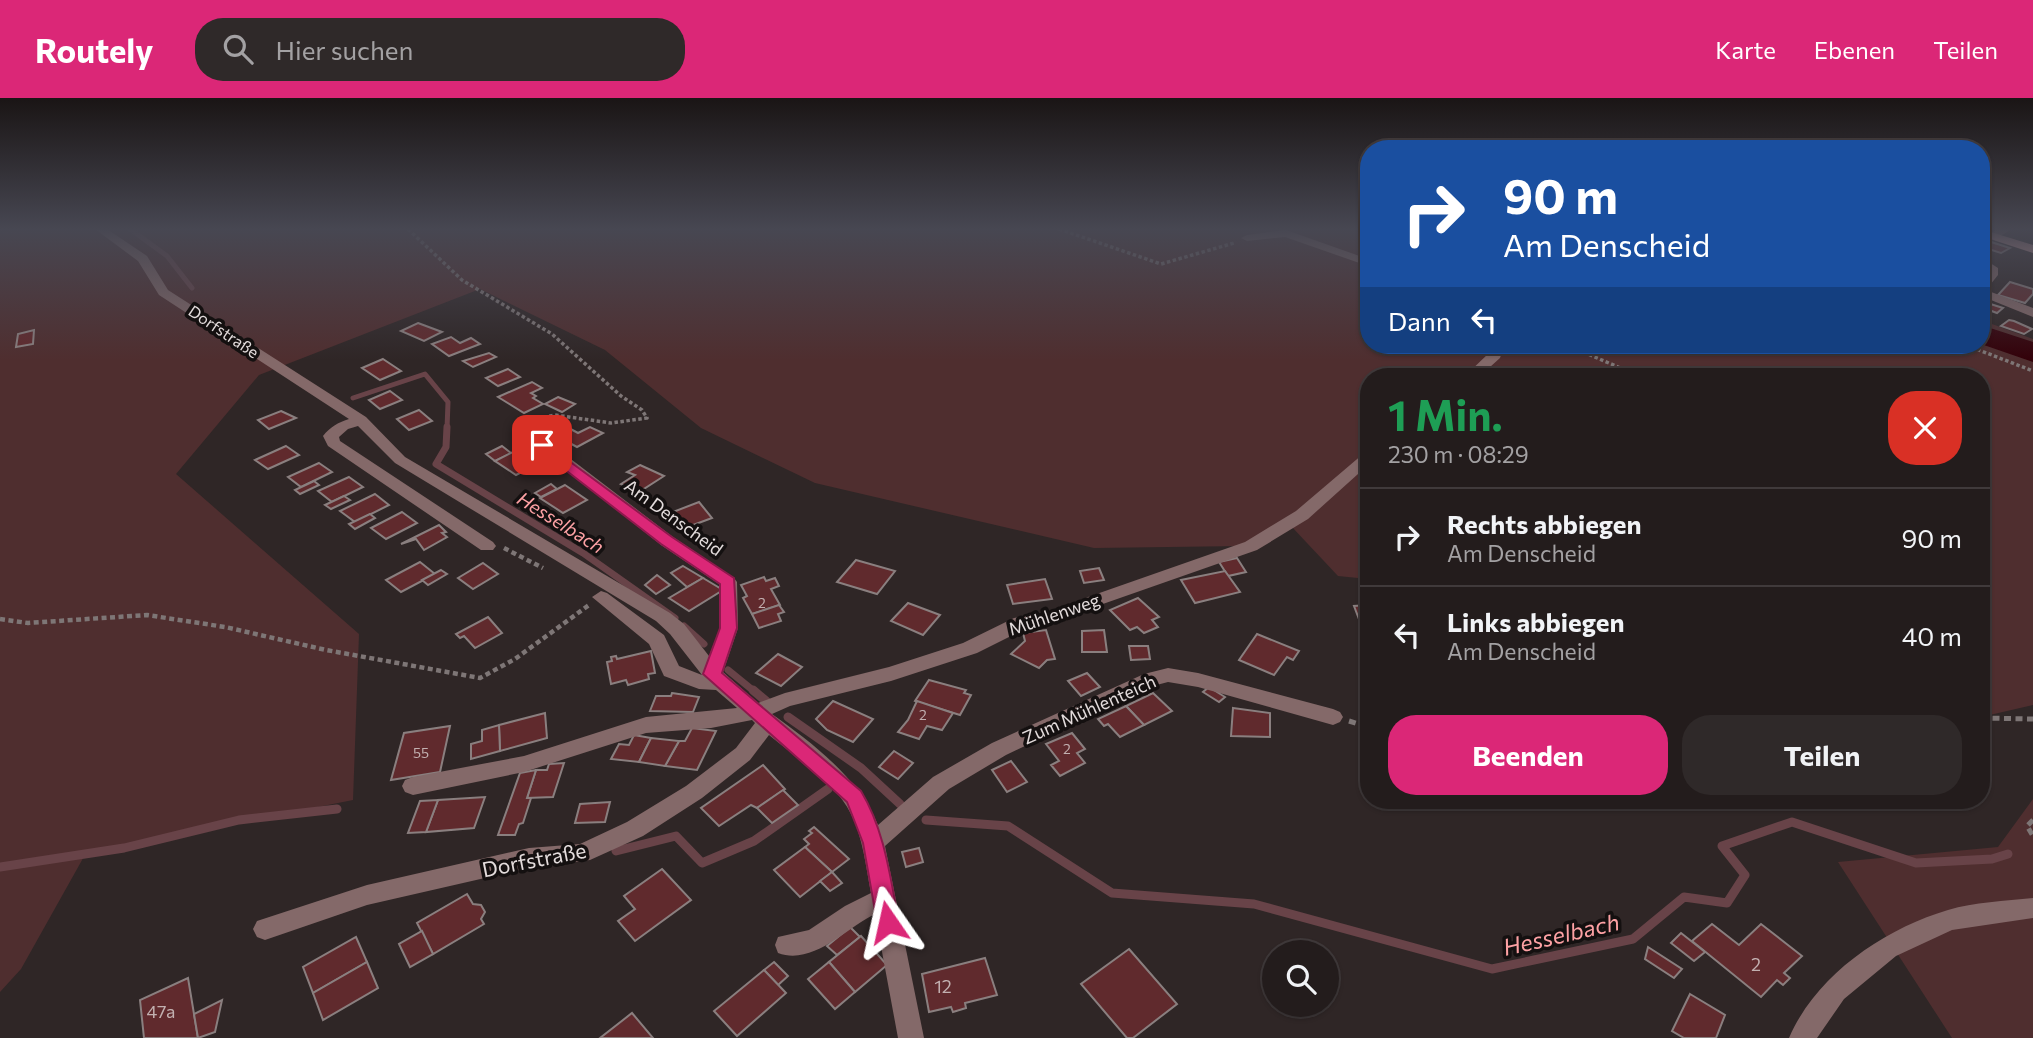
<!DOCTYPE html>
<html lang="de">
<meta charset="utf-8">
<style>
:root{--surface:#231c1c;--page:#2f2929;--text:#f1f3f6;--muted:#a3a1a3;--line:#403a3b;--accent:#db2777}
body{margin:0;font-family:Commissioner,sans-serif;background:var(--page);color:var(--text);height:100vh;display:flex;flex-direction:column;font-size:26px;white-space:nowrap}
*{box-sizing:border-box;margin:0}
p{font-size:23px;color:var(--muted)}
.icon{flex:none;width:38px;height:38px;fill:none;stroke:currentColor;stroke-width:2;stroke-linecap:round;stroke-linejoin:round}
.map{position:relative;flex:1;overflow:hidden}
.details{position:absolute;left:1360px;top:270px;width:630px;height:441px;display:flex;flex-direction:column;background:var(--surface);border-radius:28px;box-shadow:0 2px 5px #0004,0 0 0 2px var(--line)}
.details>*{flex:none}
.guide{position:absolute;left:1360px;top:42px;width:630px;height:214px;border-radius:28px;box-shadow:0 2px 5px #0004,0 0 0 2px var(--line);background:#1a4fa0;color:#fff;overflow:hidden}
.controls{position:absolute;left:1262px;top:842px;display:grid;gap:14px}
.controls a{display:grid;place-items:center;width:77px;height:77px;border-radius:50%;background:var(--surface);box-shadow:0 2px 5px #0004,0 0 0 2px var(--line);font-size:35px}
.pin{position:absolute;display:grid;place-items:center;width:60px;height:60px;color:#fff;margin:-30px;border-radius:14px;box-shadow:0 4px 10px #0006}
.me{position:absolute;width:77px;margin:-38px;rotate:349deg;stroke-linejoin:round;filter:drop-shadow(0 0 5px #0008)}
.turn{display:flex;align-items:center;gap:24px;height:147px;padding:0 28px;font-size:32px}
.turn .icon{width:91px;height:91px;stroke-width:2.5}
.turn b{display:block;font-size:49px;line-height:60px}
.then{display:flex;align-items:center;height:66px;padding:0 28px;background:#0003;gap:14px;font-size:26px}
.round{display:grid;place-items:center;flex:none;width:74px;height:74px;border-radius:28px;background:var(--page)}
.overview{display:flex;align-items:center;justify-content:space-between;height:119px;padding:0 28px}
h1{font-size:42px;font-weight:700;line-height:52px;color:#1e9e55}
.primary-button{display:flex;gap:14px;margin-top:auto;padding:14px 28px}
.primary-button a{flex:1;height:80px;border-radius:28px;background:var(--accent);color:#fff;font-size:28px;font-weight:700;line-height:80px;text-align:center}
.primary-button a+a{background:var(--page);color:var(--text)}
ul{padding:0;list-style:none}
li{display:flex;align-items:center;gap:21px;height:98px;padding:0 28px;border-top:2px solid var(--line)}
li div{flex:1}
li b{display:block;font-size:26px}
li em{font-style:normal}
header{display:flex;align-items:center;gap:42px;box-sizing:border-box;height:98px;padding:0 35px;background:var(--accent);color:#fff}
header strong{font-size:33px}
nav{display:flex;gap:38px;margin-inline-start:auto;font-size:24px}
.search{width:490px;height:63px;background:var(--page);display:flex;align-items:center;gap:18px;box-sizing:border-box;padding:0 24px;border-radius:28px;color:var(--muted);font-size:26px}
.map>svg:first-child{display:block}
</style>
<header>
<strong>Routely</strong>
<div class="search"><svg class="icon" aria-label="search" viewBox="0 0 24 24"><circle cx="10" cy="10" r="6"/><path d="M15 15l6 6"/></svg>Hier suchen</div>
<nav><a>Karte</a><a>Ebenen</a><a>Teilen</a></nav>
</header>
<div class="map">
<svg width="2033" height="940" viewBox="0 0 2033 940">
<rect width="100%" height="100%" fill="#2f2626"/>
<g fill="#4f2e2f">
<polygon points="0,131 1368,131 1368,164 1283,135 1368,166 1368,247 1496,247 1493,256 1470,278 1368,278 1368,356 1300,416 1243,448 1094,450 815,385 701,330 605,252 480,191 259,277 176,376 359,536 353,702 86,755 21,871 0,894"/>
<polygon points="1981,222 2033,241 2033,607 1981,619 1981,278 1476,278 1497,258 1500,247 1981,247"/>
<polygon points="1368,361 1368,481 1338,478 1292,429"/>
<polygon points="2033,701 2033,940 1952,940 1838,764 1998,749"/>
</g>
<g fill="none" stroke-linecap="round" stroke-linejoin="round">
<g stroke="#684348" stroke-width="5">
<polyline points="130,131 167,158 192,190"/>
<polyline points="353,300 425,276 448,304 447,331"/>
</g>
<g stroke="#684348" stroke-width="7">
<polyline points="447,329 446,349 436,366 583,455 675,520"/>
<polyline points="684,528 704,546"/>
<polyline points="728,572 755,594"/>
</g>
<g stroke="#684348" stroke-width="9">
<polyline points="753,592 766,603"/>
<polyline points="788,619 861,670 900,706"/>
<polyline points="926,722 1008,728 1112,795 1254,806 1492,871 1633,841 1684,799 1727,805 1745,777 1722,748 1792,724 1916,765 1992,761 2008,756"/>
<polyline points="616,753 676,738 702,765 754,743 828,691"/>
<polyline points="0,769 124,750 239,722 337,711"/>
</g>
<polygon fill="#330109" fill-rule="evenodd" points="1981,227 2033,244 2033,264 1981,246"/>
</g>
<g fill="#602a2d" stroke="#8a7f7f" stroke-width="2">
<polygon points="1988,143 2010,150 2001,155 1982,149"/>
<polygon points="2010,184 2033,191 2033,196 2025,205 1998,197"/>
<polygon points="1981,203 2003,210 1997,215 1981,209"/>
<polygon points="2009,222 2014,223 2032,231 2024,236 2001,228"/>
<polygon points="418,225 442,234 424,243 401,233"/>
<polygon points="34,232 33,246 16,249 18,236"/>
<polygon points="451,239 460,245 471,240 480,246 449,258 432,246"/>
<polygon points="489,255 496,259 473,269 463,263"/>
<polygon points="383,261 401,273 380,282 362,270"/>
<polygon points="508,271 520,279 498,288 486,280"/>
<polygon points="532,284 542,290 531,295 536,298 533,300 543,306 524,315 498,299"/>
<polygon points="390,293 402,302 380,311 369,302"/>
<polygon points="558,299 575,306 562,314 545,306"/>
<polygon points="419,312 432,323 409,332 397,321"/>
<polygon points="281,313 296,320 269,331 258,322"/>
<polygon points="550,322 566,327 547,338 534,330"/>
<polygon points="565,328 578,335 590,329 603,335 577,349 551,335"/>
<polygon points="286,348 299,357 268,371 255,362"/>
<polygon points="502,348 511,355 495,363 486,356"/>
<polygon points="519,351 540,365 516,377 495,363"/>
<polygon points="319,365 332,374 301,389 288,379"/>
<polygon points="640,367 664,378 639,394 621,386 635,377 627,374"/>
<polygon points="349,379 363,389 332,404 318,393"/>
<polygon points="314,383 319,387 300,396 295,392"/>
<polygon points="551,386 557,391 541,399 535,395"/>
<polygon points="565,387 587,402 563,415 540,400"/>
<polygon points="375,396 389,407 355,424 340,413"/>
<polygon points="344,398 350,402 331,411 325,407"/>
<polygon points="699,404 712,420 685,430 673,414"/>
<polygon points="402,414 417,425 386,441 371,430"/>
<polygon points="370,416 375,420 355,431 349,426"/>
<polygon points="439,427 446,434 442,435 447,439 424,452 416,441 401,446"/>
<polygon points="1237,460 1246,474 1228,478 1219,464"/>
<polygon points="856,462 895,473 877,496 837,484"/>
<polygon points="420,464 435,476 401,494 386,482"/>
<polygon points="483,465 498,476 473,491 458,480"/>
<polygon points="683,468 703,480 687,489 671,475"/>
<polygon points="1099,470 1104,482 1084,485 1080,473"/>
<polygon points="441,472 447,476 428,487 422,482"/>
<polygon points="1225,473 1240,494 1195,505 1181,482"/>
<polygon points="657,477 670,487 656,496 645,487"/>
<polygon points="764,479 766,483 775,480 779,488 771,491 780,507 752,516 743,500 747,498 741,487"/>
<polygon points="703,480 723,492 689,513 669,500"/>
<polygon points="1045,481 1052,501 1013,506 1007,487"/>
<polygon points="1138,500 1159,519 1152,522 1158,529 1144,535 1137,529 1130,532 1110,512"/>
<polygon points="908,505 940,517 923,537 891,523"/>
<polygon points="779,507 784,514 778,516 781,523 759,530 752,516"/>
<polygon points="1368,507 1368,537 1365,537 1354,508"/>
<polygon points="488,519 502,535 475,550 464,538 460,540 456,536"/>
<polygon points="1046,532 1055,561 1047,562 1039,570 1011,556 1025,543 1023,535"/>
<polygon points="1104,532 1107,554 1082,554 1082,533"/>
<polygon points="1257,536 1299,553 1293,562 1287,559 1274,577 1239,562"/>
<polygon points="1129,548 1148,548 1150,561 1131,562"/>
<polygon points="651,553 655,575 648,576 649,581 628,587 626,582 611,586 607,564 612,563 611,559 616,558 617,561"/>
<polygon points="778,556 802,569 781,588 756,575"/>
<polygon points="1087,575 1100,589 1081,598 1068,583"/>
<polygon points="929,582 966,592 964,595 971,597 960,617 915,603"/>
<polygon points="1209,589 1225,599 1219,604 1203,594"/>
<polygon points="672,595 699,599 693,614 650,613 656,598 671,598"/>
<polygon points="1153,595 1172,613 1144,627 1126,608"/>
<polygon points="833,603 873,621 853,644 827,632 816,621"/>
<polygon points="917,603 953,615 942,632 927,628 919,641 898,634 908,622"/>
<polygon points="1126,608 1144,627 1120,639 1108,626 1104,628 1098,621"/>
<polygon points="1233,610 1270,615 1270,639 1231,638"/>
<polygon points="545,615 547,640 500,653 499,627"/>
<polygon points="499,627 500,653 471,661 471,646 482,643 482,632"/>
<polygon points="450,628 440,674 391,682 404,635"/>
<polygon points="692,630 716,633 697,672 665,668 679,643 685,643"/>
<polygon points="1072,635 1085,651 1077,655 1085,665 1060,678 1051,667 1059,663 1046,646"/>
<polygon points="634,637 651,640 639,664 611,661 619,646 629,647"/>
<polygon points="651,640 679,643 665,668 639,664"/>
<polygon points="894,653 913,665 898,681 879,669"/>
<polygon points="1011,663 1027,684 1007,694 992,672"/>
<polygon points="564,665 553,699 527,700 536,672 547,672 549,666"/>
<polygon points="763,667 785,691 757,710 751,707 719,728 701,710"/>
<polygon points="536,672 527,700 531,700 523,725 519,726 515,737 498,737 520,675"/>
<polygon points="783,692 798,707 772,725 757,710"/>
<polygon points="485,699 474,730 426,734 438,702"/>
<polygon points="438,702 426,734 408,735 420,703"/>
<polygon points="610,704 605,724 575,725 580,706"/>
<polygon points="814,729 849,761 832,774 805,749 809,746 804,741 812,735 809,733"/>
<polygon points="805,749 832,774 800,799 774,772"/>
<polygon points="919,750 923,764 906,769 902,754"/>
<polygon points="662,771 691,802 635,843 618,823 635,811 624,798"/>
<polygon points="832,774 842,785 830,793 820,783"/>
<polygon points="467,796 473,806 481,807 485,814 481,821 484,826 433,856 417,825"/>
<polygon points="1712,826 1739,847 1761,826 1802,858 1784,875 1790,880 1783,887 1777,882 1761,899 1692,843"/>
<polygon points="850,829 860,839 837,857 827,848"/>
<polygon points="422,833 433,856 410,869 399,846"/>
<polygon points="1681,835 1705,854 1694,863 1671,845"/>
<polygon points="861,838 887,867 855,894 829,864"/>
<polygon points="356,839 367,864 313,895 303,869"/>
<polygon points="1648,849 1682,871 1674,880 1645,861"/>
<polygon points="1129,851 1177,906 1133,940 1127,940 1081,886"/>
<polygon points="985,860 997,897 965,905 966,910 953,914 951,909 929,914 922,876"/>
<polygon points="367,864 378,890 323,922 313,895"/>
<polygon points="774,864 788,878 778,887 764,872"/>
<polygon points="829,864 855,894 835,911 808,881"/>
<polygon points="764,872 786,895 737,938 714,913"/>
<polygon points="188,880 198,940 144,940 140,902"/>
<polygon points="1690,896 1725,917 1716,940 1684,940 1672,933"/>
<polygon points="222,902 215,934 198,940 194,916"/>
<polygon points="632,915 653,940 600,940"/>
</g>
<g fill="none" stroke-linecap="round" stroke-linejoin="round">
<g stroke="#7e7676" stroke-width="3.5" stroke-dasharray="3.5 2.5" stroke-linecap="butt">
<polyline points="408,131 462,182 552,236 621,298 642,312 647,320 611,325 555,317 535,321"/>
<polyline points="1059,131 1161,166 1234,145"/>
<polyline points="1567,247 1639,278"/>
<polyline points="1966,247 2033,273"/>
</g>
<g stroke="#7e7676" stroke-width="4.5" stroke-dasharray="5 3.5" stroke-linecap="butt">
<polyline points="504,450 543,470"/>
<polyline points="0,521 28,525 147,517 225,529 326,552 480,580 515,561 589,507"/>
</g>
<g stroke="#7e7676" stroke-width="5" stroke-dasharray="7 4.5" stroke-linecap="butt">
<polyline points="1981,620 2033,621"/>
<polyline points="1349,623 1368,629"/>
<polyline points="2033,722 2027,728 2033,738"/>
</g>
<g fill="#846969" fill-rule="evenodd">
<path d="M95 131H107L147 158 168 192 366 319 405 359 670 515 684 526 709 558 720 530 719 486 661 447 513 329 520 325 525 326 673 439 734 480 737 484 738 530 723 574 758 605 785 595 889 569 963 545 1014 520 1053 513 1088 499 1245 444 1296 413 1363 356 1368 354V367L1308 421 1257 452 1100 507 1064 523 1025 531 977 555 891 583 790 608 772 616C811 644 859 680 878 727L933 679 992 645 1144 576 1168 570 1198 575 1333 611 1340 614 1343 619 1340 624 1333 627 1198 589 1168 584 1149 589 1006 657 949 691 885 748 924 940H898L875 816C846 830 813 868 778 855L775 847 778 839 809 832 845 808 871 795C866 769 863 740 851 716 835 683 796 660 769 637L750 662 702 700 643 738 590 762 529 770 367 807 265 842 257 839 253 831 257 823 367 787 529 750 580 746 627 724 686 688 736 650 755 625 752 622 711 630 646 635 524 674 413 697 405 694 402 688 405 682 413 679 524 658 646 619 737 610 716 592 699 591 664 578 649 546 592 499 601 493 607 495 664 537 679 568 702 577 670 536 656 523 395 365 358 328 348 331 339 339 340 343 493 444 496 448 493 452H481L328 348 323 338C330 329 339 324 349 321L159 197 138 163Z"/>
<polygon points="1998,131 2012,131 1997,140 1989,140 1989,136"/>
<polygon points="1286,132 1368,161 1368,168 1285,139 1247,143 1241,140 1247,137"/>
<polygon points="1981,159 1998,170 1998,177 1986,192 2033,210 2033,219 1981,198 1981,182 1986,171 1981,168"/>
<polygon points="1491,247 1505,247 1500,260 1480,278 1465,278 1489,255"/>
<path d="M2033 800V820L1952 832 1896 858 1844 901 1817 940H1789C1816 877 1884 831 1948 812 1974 804 2005 803 2033 800Z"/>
</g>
<polygon fill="#e2a8a9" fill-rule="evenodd" points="1981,131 2033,147 2033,155 1981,138"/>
</g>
<linearGradient id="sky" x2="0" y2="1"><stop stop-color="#1a1515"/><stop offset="0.5" stop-color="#474752"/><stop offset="1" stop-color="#474752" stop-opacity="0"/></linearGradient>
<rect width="2033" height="262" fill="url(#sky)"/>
<path fill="#db2777" stroke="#8e194d" stroke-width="2" d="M542 343 672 439 734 480 737 530 722 575 861 693C885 733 890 779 899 824L895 831 888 834 880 831 877 824 863 745 847 704 703 576 720 530V486L661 446 537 350V344Z"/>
<g text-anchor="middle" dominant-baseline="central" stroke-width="7" stroke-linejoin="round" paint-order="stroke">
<g font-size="14" fill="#c2b0b0">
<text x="762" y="504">2</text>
<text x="923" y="616">2</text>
<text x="1067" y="650">2</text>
<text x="421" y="654">55</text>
</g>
<g font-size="16" fill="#e3dcdc" stroke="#141010">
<text transform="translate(224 233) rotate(34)">Dorfstraße</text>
</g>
<g font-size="18" fill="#e3dcdc" stroke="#141010">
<text transform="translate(674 419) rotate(36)">Am Denscheid</text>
<text transform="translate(1054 516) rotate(-19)">Mühlenweg</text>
<text transform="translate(1089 611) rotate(-24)">Zum Mühlenteich</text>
</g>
<g font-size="18" fill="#c2b0b0">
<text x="1756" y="866">2</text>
<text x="943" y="888">12</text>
<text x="161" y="913">47a</text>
</g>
<g font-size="19" font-style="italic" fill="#fda1a4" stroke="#141010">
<text transform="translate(561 424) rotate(32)">Hesselbach</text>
</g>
<g font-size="21" fill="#e3dcdc" stroke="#141010">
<text transform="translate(534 761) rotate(-11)">Dorfstraße</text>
</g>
<g font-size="23" font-style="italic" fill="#fda1a4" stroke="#141010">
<text transform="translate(1561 836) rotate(-13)">Hesselbach</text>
</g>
</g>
</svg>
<div class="controls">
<a><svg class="icon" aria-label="search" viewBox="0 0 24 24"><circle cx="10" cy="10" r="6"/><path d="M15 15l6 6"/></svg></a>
</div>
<div class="pin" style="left:542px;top:347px;background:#d93025"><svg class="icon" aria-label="arrive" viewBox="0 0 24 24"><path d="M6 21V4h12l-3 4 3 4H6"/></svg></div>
<svg class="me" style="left:888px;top:824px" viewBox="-20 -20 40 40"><path d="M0-17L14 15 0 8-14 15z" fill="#db2777" stroke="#fff" stroke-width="4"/></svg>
<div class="guide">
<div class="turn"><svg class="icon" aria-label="right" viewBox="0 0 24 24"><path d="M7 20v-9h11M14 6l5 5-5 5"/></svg><div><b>90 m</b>Am Denscheid</div></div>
<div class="then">Dann<svg class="icon" aria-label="left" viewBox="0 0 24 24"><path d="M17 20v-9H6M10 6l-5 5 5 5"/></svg></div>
</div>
<section class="details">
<div class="overview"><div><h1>1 Min.</h1><p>230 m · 08:29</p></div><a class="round" style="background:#d93025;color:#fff"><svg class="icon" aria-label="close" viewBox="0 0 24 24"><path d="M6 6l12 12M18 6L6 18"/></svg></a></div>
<ul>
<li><svg class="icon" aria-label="right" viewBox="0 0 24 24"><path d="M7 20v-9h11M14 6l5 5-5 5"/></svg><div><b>Rechts abbiegen</b><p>Am Denscheid</p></div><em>90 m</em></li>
<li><svg class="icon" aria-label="left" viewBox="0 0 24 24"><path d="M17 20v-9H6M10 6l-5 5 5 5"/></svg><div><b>Links abbiegen</b><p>Am Denscheid</p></div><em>40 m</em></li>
</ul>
<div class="primary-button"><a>Beenden</a><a>Teilen</a></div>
</section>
</div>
